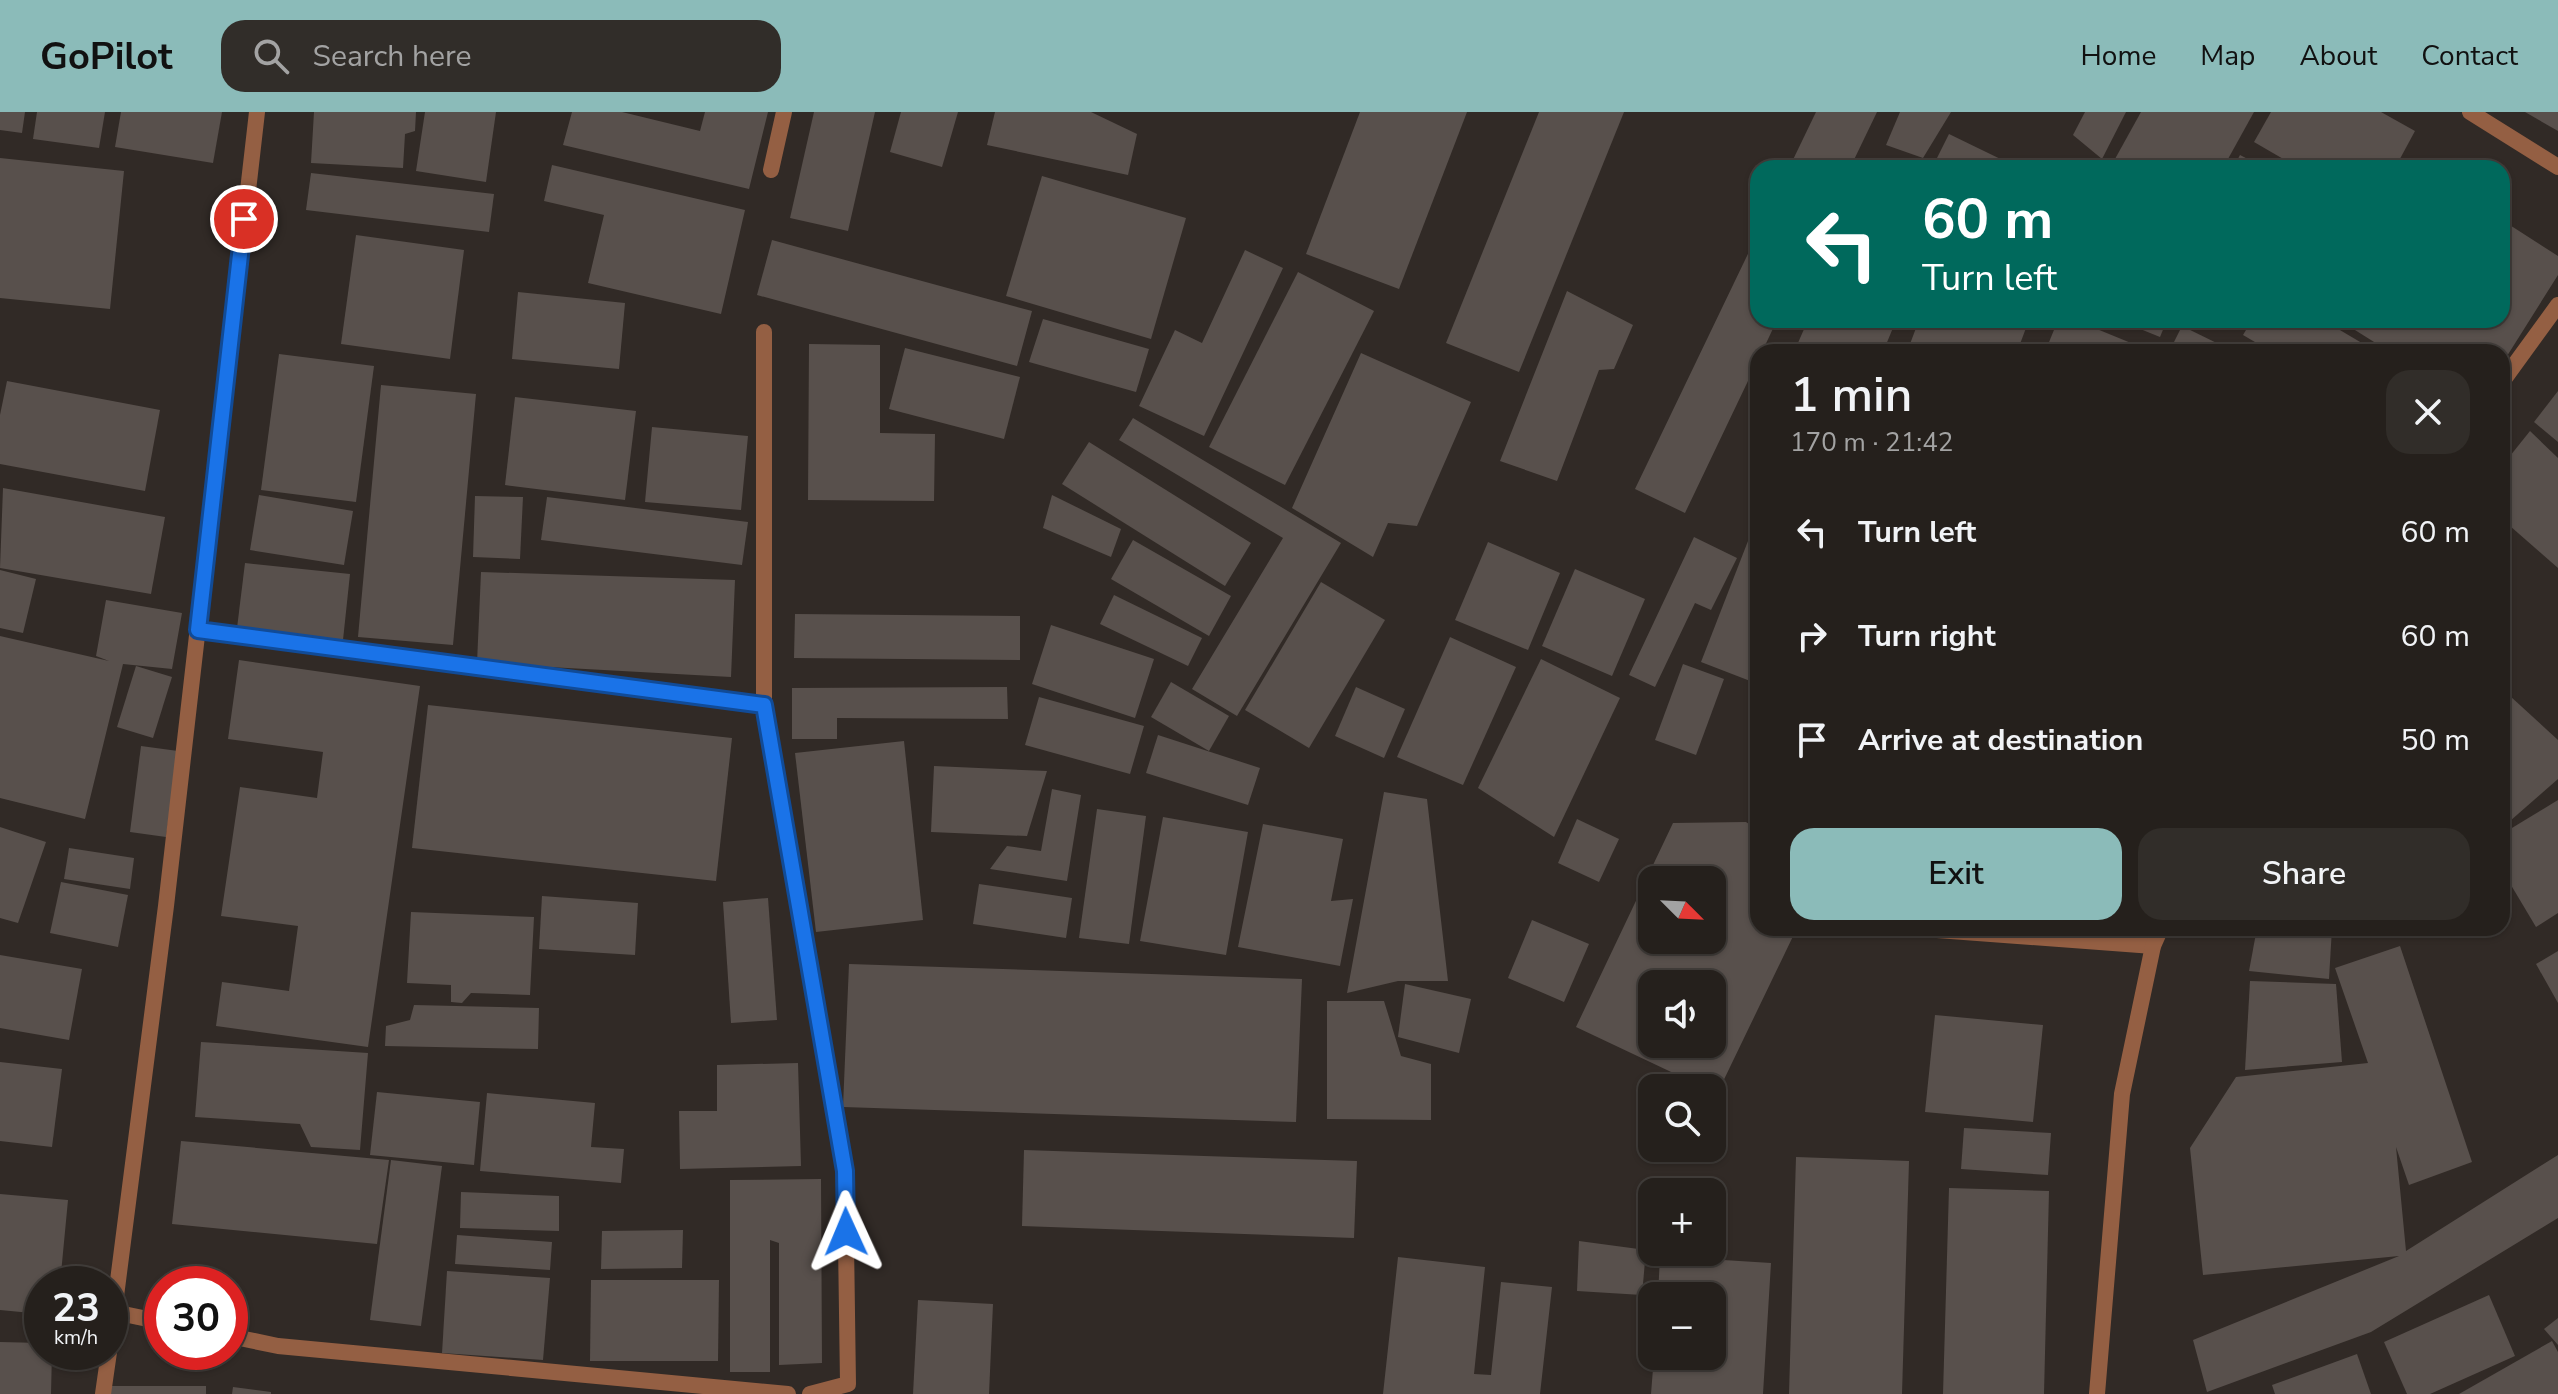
<!DOCTYPE html>
<meta charset="utf-8">
<style>
:root{--surface:#25201c;--page:#312d29;--text:#f1f3f6;--muted:#a3a3a3;--line:#423e3b;--accent:#8bbbb9}
body{margin:0;font-family:"Nunito Sans",sans-serif;background:var(--page);color:var(--text);height:100vh;display:flex;flex-direction:column;font-size:30px;white-space:nowrap}
*{box-sizing:border-box;margin:0}
p{font-size:26px;color:var(--muted)}
.icon{flex:none;width:44px;height:44px;fill:none;stroke:currentColor;stroke-width:2;stroke-linecap:round;stroke-linejoin:round}
.map{position:relative;flex:1;overflow:hidden}
.details{position:absolute;left:1750px;top:232px;width:760px;height:592px;display:flex;flex-direction:column;background:var(--surface);border-radius:24px;box-shadow:0 2px 6px #0004,0 0 0 2px var(--line)}
.details>*{flex:none}
.guide{position:absolute;left:1750px;top:48px;width:760px;height:168px;border-radius:24px;box-shadow:0 2px 6px #0004,0 0 0 2px var(--line);background:#00695c;color:#fff;overflow:hidden}
.needle{width:52px;rotate:114deg}
.fabs{position:absolute;left:1638px;top:754px;display:grid;gap:16px}
.fabs a{display:grid;place-items:center;width:88px;height:88px;border-radius:16px;background:var(--surface);box-shadow:0 2px 6px #0004,0 0 0 2px var(--line);font-size:40px}
.speed{position:absolute;left:24px;top:1154px;display:flex;gap:16px;font-size:40px;font-weight:700;text-align:center}
.speed>*{display:grid;place-content:center;width:104px;height:104px;border-radius:50%;background:var(--surface);box-shadow:0 2px 6px #0004,0 0 0 2px var(--line);line-height:1}
.speed small{font-size:20px;font-weight:400}
.speed .limit{border:12px solid #d22;background:#fff;color:#111}
.pin{position:absolute;display:grid;place-items:center;width:68px;height:68px;color:#fff;margin:-34px;border:4px solid #fff;border-radius:50%;box-shadow:0 2px 8px #0007}
.me{position:absolute;width:88px;margin:-44px;rotate:359deg;stroke-linejoin:round;filter:drop-shadow(0 0 6px #0008)}
.turn{display:flex;align-items:center;gap:28px;height:168px;padding:0 40px;font-size:36px}
.turn .icon{width:104px;height:104px;stroke-width:2.5}
.turn b{display:block;font-size:56px;line-height:68px}
.round{display:grid;place-items:center;flex:none;width:84px;height:84px;border-radius:24px;background:var(--page)}
.overview{display:flex;align-items:center;justify-content:space-between;height:136px;padding:0 40px}
h1{font-size:48px;font-weight:600;line-height:60px}
.action{display:flex;gap:16px;margin-top:auto;padding:16px 40px}
.action a{flex:1;height:92px;border-radius:24px;background:var(--accent);color:#111;font-size:32px;font-weight:600;line-height:92px;text-align:center}
.action a+a{background:var(--page);color:var(--text)}
ul{padding:0;list-style:none}
li{display:flex;align-items:center;gap:24px;height:104px;padding:0 40px}
li div{flex:1}
li b{display:block;font-size:30px}
li em{font-style:normal}
header{display:flex;align-items:center;gap:48px;box-sizing:border-box;height:112px;padding:0 40px;background:var(--accent);color:#111}
header strong{font-size:38px}
nav{display:flex;gap:44px;margin-inline-start:auto;font-size:28px}
.search{width:560px;height:72px;background:var(--page);display:flex;align-items:center;gap:20px;box-sizing:border-box;padding:0 28px;border-radius:24px;color:var(--muted);font-size:30px}
.map>svg:first-child{display:block}
</style>
<header>
<strong>GoPilot</strong>
<div class="search"><svg class="icon" aria-label="search" viewBox="0 0 24 24"><circle cx="10" cy="10" r="6"/><path d="M15 15l6 6"/></svg>Search here</div>
<nav><a>Home</a><a>Map</a><a>About</a><a>Contact</a></nav>
</header>
<div class="map">
<svg width="2558" height="1282" viewBox="0 0 2558 1282">
<rect width="100%" height="100%" fill="#312a26"/>
<g fill="#58504c" fill-rule="evenodd">
<polygon points="0,0 25,0 22,21 0,18"/>
<polygon points="37,0 105,0 99,36 33,27"/>
<polygon points="121,0 222,0 213,51 115,35"/>
<polygon points="314,0 416,0 415,19 405,22 403,56 311,51"/>
<polygon points="425,0 496,0 486,70 416,59"/>
<polygon points="572,0 622,0 700,19 705,0 768,0 749,77 563,33"/>
<polygon points="814,0 875,0 848,119 790,106"/>
<polygon points="901,0 958,0 942,55 890,40"/>
<polygon points="995,0 1091,0 1137,22 1128,63 987,33"/>
<polygon points="1360,0 1467,0 1399,177 1306,142"/>
<polygon points="1539,0 1624,0 1519,260 1446,231"/>
<polygon points="1816,0 1877,0 1850,56 1789,56"/>
<polygon points="1900,0 1951,0 1923,46 1886,33"/>
<polygon points="2085,0 2126,0 2102,47 2073,23"/>
<polygon points="2141,0 2254,0 2223,56 2110,56"/>
<polygon points="2271,0 2381,0 2415,19 2395,56 2299,56 2254,30"/>
<polygon points="2525,0 2558,0 2558,19"/>
<polygon points="1949,22 2019,56 1932,56"/>
<polygon points="2240,43 2265,56 2233,56"/>
<polygon points="0,46 124,59 110,197 0,186"/>
<polygon points="552,53 745,98 721,202 588,171 604,103 544,89"/>
<polygon points="311,61 494,82 489,120 306,98"/>
<polygon points="1042,64 1186,106 1151,227 1006,184"/>
<polygon points="2502,108 2558,144 2558,163 2502,252 2502,240 2390,240 2339,208 2502,208"/>
<polygon points="1758,121 1758,208 1777,208 1762,240 1758,240 1758,248 1685,401 1635,377"/>
<polygon points="356,123 464,138 450,247 341,232"/>
<polygon points="772,128 1032,199 1017,254 757,183"/>
<polygon points="1245,138 1283,156 1204,324 1139,294 1175,218 1202,231"/>
<polygon points="1298,160 1374,199 1285,373 1209,335"/>
<polygon points="1567,179 1633,213 1614,257 1599,258 1557,369 1500,349"/>
<polygon points="518,180 625,191 619,257 512,247"/>
<polygon points="1043,207 1149,237 1136,280 1029,250"/>
<polygon points="1808,208 1889,208 1895,211 1883,240 1794,240"/>
<polygon points="1919,208 2029,208 2017,240 1907,240"/>
<polygon points="2058,208 2075,208 2148,238 2045,240"/>
<polygon points="2118,208 2167,208 2160,225"/>
<polygon points="2252,208 2323,208 2377,240 2272,240 2243,223"/>
<polygon points="2182,214 2235,240 2169,240"/>
<polygon points="809,232 880,233 880,321 935,322 934,389 808,388"/>
<polygon points="905,236 1020,265 1004,327 889,297"/>
<polygon points="1361,241 1471,290 1417,414 1388,411 1373,445 1292,396"/>
<polygon points="279,242 374,254 356,390 261,378"/>
<polygon points="7,269 160,298 145,379 0,352 0,303"/>
<polygon points="381,273 476,282 453,533 358,525"/>
<polygon points="2558,279 2558,330 2534,310"/>
<polygon points="515,285 636,299 625,388 505,373"/>
<polygon points="1133,306 1341,431 1237,604 1192,577 1283,426 1119,328"/>
<polygon points="652,315 748,324 741,398 645,390"/>
<polygon points="2530,319 2558,346 2558,456 2502,407 2502,354"/>
<polygon points="1089,330 1251,431 1225,474 1062,372"/>
<polygon points="3,376 165,405 151,482 0,456"/>
<polygon points="259,383 353,399 344,453 250,438"/>
<polygon points="1052,383 1121,417 1111,445 1043,416"/>
<polygon points="475,384 523,385 520,447 473,445"/>
<polygon points="547,385 748,410 742,453 541,428"/>
<polygon points="1694,425 1737,446 1711,498 1695,491 1655,575 1629,563"/>
<polygon points="1133,428 1231,484 1209,524 1111,467"/>
<polygon points="1748,429 1758,433 1758,572 1701,550"/>
<polygon points="1488,430 1560,461 1528,538 1455,508"/>
<polygon points="245,451 350,462 343,528 237,516"/>
<polygon points="1575,457 1645,487 1612,564 1542,534"/>
<polygon points="0,458 36,467 23,521 0,516"/>
<polygon points="481,460 735,468 731,565 477,551"/>
<polygon points="1321,470 1385,508 1309,636 1245,598"/>
<polygon points="1114,483 1202,526 1188,554 1100,512"/>
<polygon points="106,488 182,501 172,557 123,552 85,707 0,686 0,524 109,549 96,544"/>
<polygon points="795,502 1020,504 1020,548 794,546"/>
<polygon points="1051,513 1154,547 1135,606 1032,572"/>
<polygon points="1450,525 1516,555 1463,673 1397,645"/>
<polygon points="1541,547 1620,586 1554,725 1478,676"/>
<polygon points="239,548 420,574 368,935 216,914 222,870 289,879 298,814 221,804 240,675 317,686 323,640 228,627"/>
<polygon points="1683,552 1724,567 1696,643 1655,628"/>
<polygon points="136,554 172,565 153,626 117,615"/>
<polygon points="1171,570 1229,604 1209,639 1151,605"/>
<polygon points="1007,575 1008,607 837,606 837,627 792,627 792,576"/>
<polygon points="1356,575 1405,597 1384,646 1335,624"/>
<polygon points="2510,584 2558,628 2558,667 2502,716 2502,594"/>
<polygon points="1039,585 1144,614 1130,662 1025,633"/>
<polygon points="428,593 732,626 716,769 412,736"/>
<polygon points="1158,623 1260,656 1248,693 1146,661"/>
<polygon points="904,629 923,808 816,820 795,641"/>
<polygon points="141,634 178,639 166,725 130,720"/>
<polygon points="934,654 1047,659 1027,724 931,720"/>
<polygon points="1052,677 1081,683 1067,769 990,757 1007,734 1041,739"/>
<polygon points="1384,680 1427,687 1448,869 1398,869 1347,881"/>
<polygon points="2558,688 2558,801 2536,815 2502,758 2502,722"/>
<polygon points="1097,697 1146,704 1129,832 1079,826"/>
<polygon points="1163,705 1248,720 1226,843 1140,829"/>
<polygon points="1577,707 1619,727 1599,770 1558,751"/>
<path d="M1746 710 1758 718V816H1797L1717 982 1712 976H1705L1576 915 1673 711ZM1652 768H1712V828H1652ZM1652 872H1712V932H1652Z"/>
<polygon points="1263,712 1343,727 1331,789 1353,787 1340,854 1238,835"/>
<polygon points="0,715 46,730 18,811 0,806"/>
<polygon points="69,736 134,746 130,777 64,767"/>
<polygon points="61,770 128,783 118,835 50,821"/>
<polygon points="979,772 1072,786 1066,826 973,812"/>
<polygon points="542,784 638,791 635,843 539,837"/>
<polygon points="768,786 777,908 731,911 723,790"/>
<polygon points="411,800 534,805 530,883 471,881 462,891 451,890 451,873 407,871"/>
<polygon points="1532,808 1589,832 1564,890 1508,866"/>
<polygon points="2257,816 2332,816 2329,867 2249,859"/>
<polygon points="2400,834 2472,1050 2409,1073 2396,1035 2406,1139 2558,1043 2558,1106 2371,1220 2207,1280 2193,1228 2399,1144 2203,1163 2190,1036 2236,965 2368,951 2335,856"/>
<polygon points="2558,839 2558,891 2536,852"/>
<polygon points="0,843 82,857 69,928 0,916"/>
<polygon points="849,852 1302,867 1296,1010 843,995"/>
<polygon points="2250,869 2336,872 2342,950 2245,958"/>
<polygon points="1405,872 1471,887 1459,941 1398,925"/>
<polygon points="1327,889 1384,889 1401,944 1431,952 1431,1008 1327,1007"/>
<polygon points="414,893 539,896 538,937 385,934 386,914 410,908"/>
<polygon points="1935,903 2043,913 2033,1010 1925,1000"/>
<polygon points="201,930 368,941 360,1038 311,1035 300,1012 195,1005"/>
<polygon points="0,950 62,957 52,1035 0,1029"/>
<polygon points="798,951 801,1054 680,1057 679,999 717,999 717,953"/>
<polygon points="377,980 480,990 474,1053 370,1043"/>
<polygon points="487,981 595,991 591,1035 624,1037 621,1071 480,1059"/>
<polygon points="1964,1016 2051,1021 2048,1063 1961,1057"/>
<polygon points="181,1029 389,1048 377,1132 172,1112"/>
<polygon points="1024,1038 1357,1049 1354,1126 1022,1114"/>
<polygon points="1796,1045 1909,1049 1902,1282 1789,1282"/>
<polygon points="391,1048 442,1054 421,1214 370,1208"/>
<polygon points="821,1067 822,1251 779,1253 779,1131 770,1128 770,1260 730,1260 730,1068"/>
<polygon points="1949,1076 2049,1079 2044,1282 1943,1282"/>
<polygon points="461,1080 559,1084 559,1119 460,1116"/>
<polygon points="0,1082 68,1088 60,1172 42,1172 42,1202 0,1198"/>
<polygon points="683,1118 682,1156 601,1157 602,1119"/>
<polygon points="457,1123 552,1130 550,1158 455,1152"/>
<polygon points="1579,1129 1646,1138 1642,1183 1577,1179"/>
<polygon points="1660,1144 1771,1151 1763,1282 1651,1282 1654,1244 1712,1244 1712,1184 1658,1184"/>
<polygon points="1398,1145 1485,1155 1474,1262 1491,1263 1501,1170 1552,1175 1540,1282 1383,1282"/>
<polygon points="447,1159 550,1166 543,1248 442,1241"/>
<polygon points="591,1168 719,1168 718,1249 590,1249"/>
<polygon points="2489,1183 2515,1244 2430,1282 2407,1282 2384,1230"/>
<polygon points="918,1188 993,1192 989,1282 913,1282"/>
<polygon points="2558,1206 2558,1233 2544,1217"/>
<polygon points="2552,1229 2558,1240 2558,1282 2459,1282"/>
<polygon points="0,1230 42,1231 42,1240 52,1240 51,1282 0,1282"/>
<polygon points="2357,1242 2371,1282 2275,1282 2272,1273"/>
<rect x="110" y="1274" width="96" height="8"/>
<polygon points="233,1275 271,1280 271,1282 232,1282"/>
</g>
<g fill="none" stroke-linecap="round" stroke-linejoin="round">
<polyline stroke="#945f43" stroke-width="16" points="1910,816 2153,834"/>
<g stroke="#945f43" stroke-width="16">
<polyline points="2470,0 2558,55"/>
<polyline points="771,58 784,0"/>
<polyline points="764,220 764,593 845,1059 848,1272 810,1282"/>
<polyline points="2502,270 2558,193"/>
<polyline points="198,518 764,593"/>
<polyline points="114,1200 162,1210"/>
<polyline points="230,1224 278,1234 788,1282"/>
<polyline points="110,1231 166,794 257,0"/>
<polyline points="103,1282 109,1240"/>
<polyline points="2097,1282 2122,982 2153,834 2161,816"/>
</g>
</g>
<g fill="none" stroke-linecap="round" stroke-linejoin="round">
<g stroke="#114b97" stroke-width="20">
<polyline id="route" points="244,107 198,518 764,593 845,1059 846,1120"/>
</g>
<use href="#route" stroke="#1a73e8" stroke-width="14"/>
</g>
</svg>
<div class="fabs">
<a><svg class="needle" viewBox="-14 -14 28 28"><path d="M0-13l5 13h-10z" fill="#e53935"/><path d="M0 13l5-13h-10z" fill="#a3a3a3"/></svg></a>
<a><svg class="icon" aria-label="sound" viewBox="0 0 24 24"><path d="M4 9h4l5-4v14l-5-4H4zM17 9q2 3 0 6"/></svg></a>
<a><svg class="icon" aria-label="search" viewBox="0 0 24 24"><circle cx="10" cy="10" r="6"/><path d="M15 15l6 6"/></svg></a>
<a>+</a>
<a>−</a>
</div>
<div class="speed"><div>23<small>km/h</small></div><div class="limit">30</div></div>
<div class="pin" style="left:244px;top:107px;background:#d93025"><svg class="icon" aria-label="arrive" viewBox="0 0 24 24"><path d="M6 21V4h12l-3 4 3 4H6"/></svg></div>
<svg class="me" style="left:846px;top:1120px" viewBox="-20 -20 40 40"><path d="M0-17L14 15 0 8-14 15z" fill="#1a73e8" stroke="#fff" stroke-width="4"/></svg>
<div class="guide">
<div class="turn"><svg class="icon" aria-label="left" viewBox="0 0 24 24"><path d="M17 20v-9H6M10 6l-5 5 5 5"/></svg><div><b>60 m</b>Turn left</div></div>
</div>
<section class="details">
<div class="overview"><div><h1>1 min</h1><p>170 m · 21:42</p></div><a class="round"><svg class="icon" aria-label="close" viewBox="0 0 24 24"><path d="M6 6l12 12M18 6L6 18"/></svg></a></div>
<ul>
<li><svg class="icon" aria-label="left" viewBox="0 0 24 24"><path d="M17 20v-9H6M10 6l-5 5 5 5"/></svg><div><b>Turn left</b></div><em>60 m</em></li>
<li><svg class="icon" aria-label="right" viewBox="0 0 24 24"><path d="M7 20v-9h11M14 6l5 5-5 5"/></svg><div><b>Turn right</b></div><em>60 m</em></li>
<li><svg class="icon" aria-label="arrive" viewBox="0 0 24 24"><path d="M6 21V4h12l-3 4 3 4H6"/></svg><div><b>Arrive at destination</b></div><em>50 m</em></li>
</ul>
<div class="action"><a>Exit</a><a>Share</a></div>
</section>
</div>
